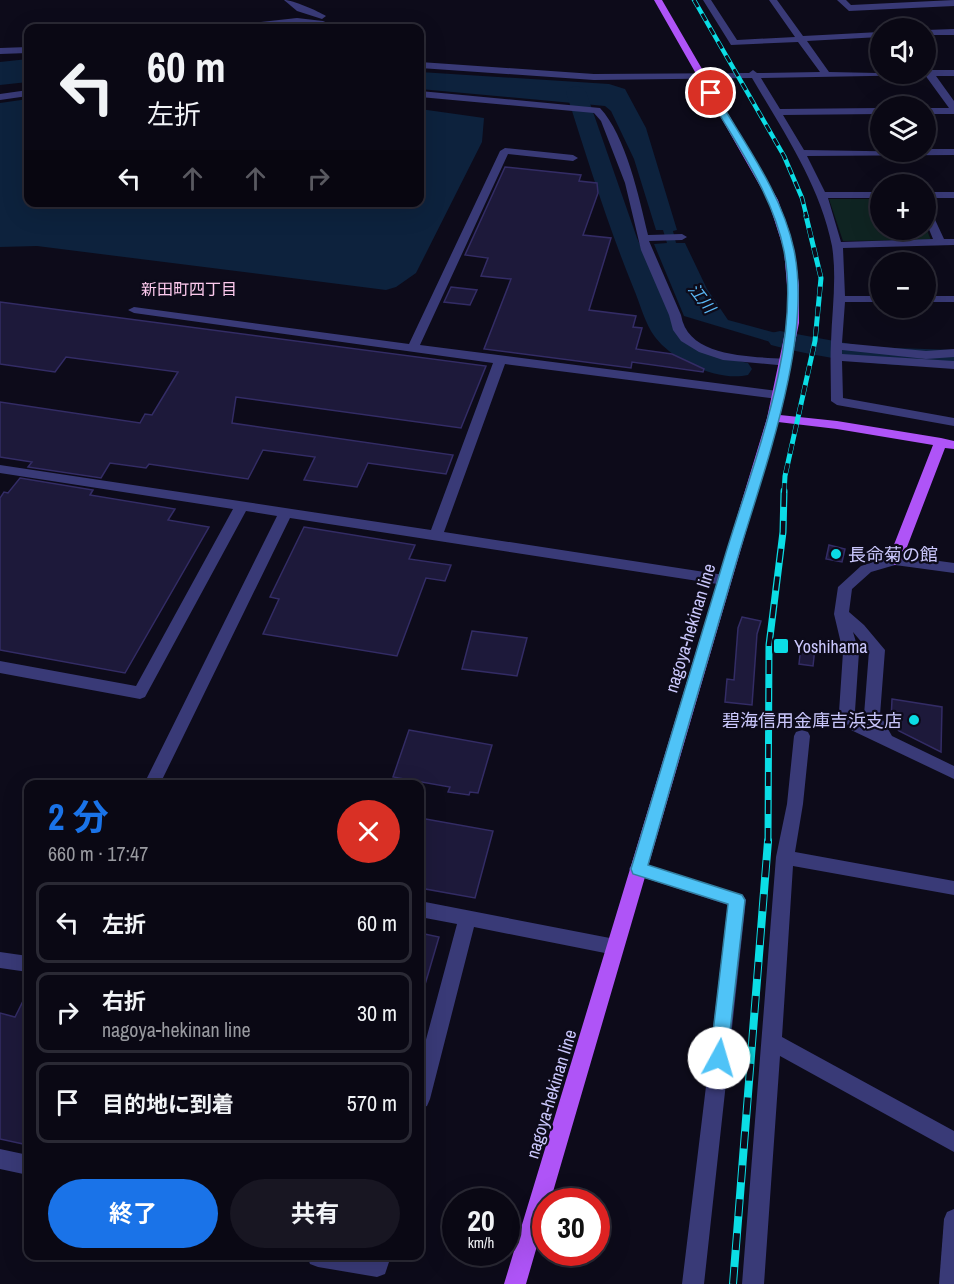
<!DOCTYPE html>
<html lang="ja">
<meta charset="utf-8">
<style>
:root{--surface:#0a0814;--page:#181622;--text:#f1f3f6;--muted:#999aa0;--line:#2a2934;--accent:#1a73e8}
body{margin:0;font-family:"Archivo Narrow","Noto Sans JP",sans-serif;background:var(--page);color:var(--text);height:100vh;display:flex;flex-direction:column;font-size:22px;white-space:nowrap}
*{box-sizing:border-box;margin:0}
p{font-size:20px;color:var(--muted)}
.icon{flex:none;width:33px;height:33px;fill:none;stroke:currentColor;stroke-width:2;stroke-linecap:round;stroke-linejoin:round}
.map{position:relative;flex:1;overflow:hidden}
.panel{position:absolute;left:24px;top:780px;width:400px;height:480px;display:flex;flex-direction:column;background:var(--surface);border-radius:12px;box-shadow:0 6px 24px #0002,0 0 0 2px var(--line)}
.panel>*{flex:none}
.hud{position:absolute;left:24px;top:24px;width:400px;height:183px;border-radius:12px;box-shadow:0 6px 24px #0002,0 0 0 2px var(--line);background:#0a0814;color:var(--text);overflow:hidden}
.tools{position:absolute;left:870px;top:18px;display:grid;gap:12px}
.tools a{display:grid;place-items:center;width:66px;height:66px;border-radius:50%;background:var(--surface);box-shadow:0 6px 24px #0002,0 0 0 2px var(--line);font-size:30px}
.speed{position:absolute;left:442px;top:1188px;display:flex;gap:12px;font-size:30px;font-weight:700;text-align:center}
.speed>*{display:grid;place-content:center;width:78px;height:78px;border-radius:50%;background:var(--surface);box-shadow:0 6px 24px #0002,0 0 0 2px var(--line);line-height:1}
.speed small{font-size:15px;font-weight:400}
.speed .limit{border:9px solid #d22;background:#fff;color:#111}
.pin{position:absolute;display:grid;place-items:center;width:51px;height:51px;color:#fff;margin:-26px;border:3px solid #fff;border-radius:50%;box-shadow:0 2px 6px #0007}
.me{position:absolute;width:66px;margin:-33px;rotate:6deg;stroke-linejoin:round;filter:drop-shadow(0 0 4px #0008)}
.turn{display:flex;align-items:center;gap:21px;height:126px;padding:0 24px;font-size:27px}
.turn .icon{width:78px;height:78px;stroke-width:2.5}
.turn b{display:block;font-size:42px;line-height:51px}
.lanes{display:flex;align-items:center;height:57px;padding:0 24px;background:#0003;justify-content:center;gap:30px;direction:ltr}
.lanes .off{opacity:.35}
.round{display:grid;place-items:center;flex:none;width:63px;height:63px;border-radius:32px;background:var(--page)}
.overview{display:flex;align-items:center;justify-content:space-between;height:102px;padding:0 24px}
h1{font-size:36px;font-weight:700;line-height:45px;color:var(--accent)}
.cta{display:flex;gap:12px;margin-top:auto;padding:12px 24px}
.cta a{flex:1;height:69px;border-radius:36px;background:var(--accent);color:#fff;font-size:24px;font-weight:700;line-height:69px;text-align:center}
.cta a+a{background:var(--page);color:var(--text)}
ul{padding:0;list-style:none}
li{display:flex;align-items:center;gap:18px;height:81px;margin:0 12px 9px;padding:0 12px;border:3px solid var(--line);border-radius:12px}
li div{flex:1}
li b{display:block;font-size:22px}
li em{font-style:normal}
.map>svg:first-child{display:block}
</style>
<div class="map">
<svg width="954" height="1284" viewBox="0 0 954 1284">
<rect width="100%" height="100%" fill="#0d0b1a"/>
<polygon fill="#0f2422" points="829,199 880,199 880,230 926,228 931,240 843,241"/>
<g fill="#0d223d">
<polygon points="28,59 28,82 0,85 0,62"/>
<polygon points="420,72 609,84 625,89 646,128 677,230 673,231 676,243 685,243 707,289 728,320 824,346 823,353 774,343 684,316 654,244 667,243 663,230 656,230 634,159 611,111 605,106 420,89"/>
<polygon points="28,99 28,202 420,202 420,109 484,118 482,142 416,273 396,287 386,290 37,246 0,247 0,103"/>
</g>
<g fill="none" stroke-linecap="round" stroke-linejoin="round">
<g fill="#0d223d" fill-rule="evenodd">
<path d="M576 86 583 88 586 92 637 238 677 330 689 343 712 355 748 363 752 369 748 375C719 382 673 361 655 337 645 324 640 303 633 287 607 223 587 158 566 92L569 88Z"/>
<path d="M780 331 867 347 954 350V366C891 367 831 361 771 345L767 339 771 333Z"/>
</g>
</g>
<g fill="#1d193a" stroke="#332c65" stroke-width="1.5">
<polygon points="505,167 581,175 579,181 597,183 598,193 583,235 611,238 589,310 636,316 633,327 642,328 636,349 672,354 704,369 703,372 632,362 631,368 484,349 511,279 481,276 488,258 465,255"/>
<polygon points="451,287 477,290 470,305 444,302"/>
<polygon points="0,302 486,366 461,428 236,397 232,423 453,455 446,474 368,463 357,487 304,480 315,457 263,450 248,479 149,464 146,468 110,463 101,478 28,467 32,462 0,457 0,402 140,423 145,414 152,415 178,372 66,357 55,372 0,364"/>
<polygon points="20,478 93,490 90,495 175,509 168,520 209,527 125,673 0,650 0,498 4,492 8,493"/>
<polygon points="304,527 415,545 409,559 451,565 445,581 426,578 397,656 263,634 279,599 270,597"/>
<polygon points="829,545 845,549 842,562 826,559"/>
<polygon points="742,617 761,621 757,634 752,705 725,702 727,679 734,680 738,628"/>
<polygon points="472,631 527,638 517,676 462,669"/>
<polygon points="801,646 815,648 813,666 799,664"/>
<polygon points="892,699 942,707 941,752 899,731 891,722"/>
<polygon points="409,730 492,745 478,793 470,792 469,795 448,792 450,787 393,777"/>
<polygon points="420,818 493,831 475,898 420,888"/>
<polygon points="420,933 439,937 424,988 420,988"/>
<polygon points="28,991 28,1145 0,1139 0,1013 15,1017"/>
</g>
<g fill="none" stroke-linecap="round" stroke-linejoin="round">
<g fill="#393a77" fill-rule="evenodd">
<path d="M284 0C293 0 318 11 326 16L322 19 297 11Z"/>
<path d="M703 0H711L737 40 795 37 769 0H777L803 36 880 32V37L807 41 829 72 926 74V70H954V76H936L954 101V114H926V108H949L925 75 761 78 780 109 880 108V114L783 115 804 150 926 152V149H954V155L807 156 825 192H880V198H828L841 242 933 239 926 222V208L931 211 944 239H954V245L843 248 845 296H880V302H845L842 343 926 351 954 349V357L926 359 842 350V354L954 361V369L842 361 843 398 954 418V426L837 405 831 401C831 381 830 361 831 342 832 310 837 278 832 246 820 185 783 131 752 78L594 80 420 68V62L594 74 749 73 753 70 757 73 820 72 798 42 731 45Z"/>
<polygon points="837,0 846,0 851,5 954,0 954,6 849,11"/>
<polygon points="297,18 323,21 339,28 297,24 228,28 232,25"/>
<polygon points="954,29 954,35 926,35 926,30"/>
<polygon points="28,47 28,53 0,54 0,48"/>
<polygon points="28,90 28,96 0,100 0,94"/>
<path d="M420 91 600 108C626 136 639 197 648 235L682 234 687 237 682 240 649 241 681 315C688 358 750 356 784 359L788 360V366L723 360 699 352 681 341 673 330 669 315 641 250 625 183 601 121 594 113 420 97Z"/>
<polygon points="505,148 573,155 578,158 573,161 508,154 420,345 778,391 784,395 778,399 505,364 444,532 724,575 731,580 724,585 290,518 160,784 144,784 277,516 246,511 145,697 140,699 0,673 0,661 136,686 233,509 0,473 0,465 431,530 493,363 134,313 128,310 134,307 409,344 500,151"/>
<rect x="926" y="192" width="28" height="6"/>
<rect x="926" y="296" width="28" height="6"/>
<path d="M895 555 954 563V573L895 565 871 572 852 589 849 612 864 625 885 650 880 715 892 736 954 766V779L851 730 839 712 843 652 834 614 838 587 861 566ZM853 632 869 651 864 715 870 725 863 722 855 711 859 652Z"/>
<polygon points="802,730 808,732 810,736 803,804 795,852 954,881 954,895 793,866 782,1037 954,1131 954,1152 780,1056 764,1284 742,1284 776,857 787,804 794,736 796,732"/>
<polygon points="638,862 743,895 746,900 704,1284 682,1284 728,905 632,874 629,869 632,864"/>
<polygon points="420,901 615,939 621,941 624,947 621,953 615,955 474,927 430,1099 427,1106 420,1108 420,1062 457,924 420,917"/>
<polygon points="0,952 28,956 28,972 0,968"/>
<polygon points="0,1149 28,1155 28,1175 0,1169"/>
<polygon points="954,1209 954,1284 939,1284 944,1219 947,1212"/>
<polygon points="307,1256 391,1256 385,1274 377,1277 318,1267 310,1264"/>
</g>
<polygon fill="#af54f7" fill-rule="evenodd" points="654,0 662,0 778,200 794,250 799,285 799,323 780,415 837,421 941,438 954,441 954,449 945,448 902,560 895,565 888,560 933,445 837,429 778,422 550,1202 546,1202 546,1215 526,1284 504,1284 767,418 787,323 787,285 784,250 768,200"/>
<g stroke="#0bdde5" stroke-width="4.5">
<polyline id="rail-far3" points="694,0 784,156 802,198 807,218"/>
</g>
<g stroke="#0bdde5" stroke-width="5">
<polyline id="rail-far2" points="784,493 785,476 815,341 821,278 806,216"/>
</g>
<g stroke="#0bdde5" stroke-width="7">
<polyline id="rail-far1" points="768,842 769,645 783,532 784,491"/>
</g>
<g stroke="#0bdde5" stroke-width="8">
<polyline id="rail" points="733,1284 768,841"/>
</g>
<use href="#rail-far3" stroke="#0d0b1a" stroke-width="3" stroke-dasharray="8" stroke-linecap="butt"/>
<use href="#rail-far2" stroke="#0d0b1a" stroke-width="4" stroke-dasharray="10" stroke-linecap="butt"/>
<use href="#rail-far1" stroke="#0d0b1a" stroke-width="4.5" stroke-dasharray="14" stroke-linecap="butt"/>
<use href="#rail" stroke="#0d0b1a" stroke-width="6" stroke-dasharray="17" stroke-linecap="butt"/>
</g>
<path fill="#4fc3f7" stroke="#337fa1" stroke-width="1.5" d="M711 90 715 93C744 143 782 193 794 250 813 340 763 472 737 560 707 662 677 763 648 865L742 895 745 900 727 1058 725 1064 719 1066 712 1064 710 1058 728 904 633 874 631 869C662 765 694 660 725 556 752 466 802 344 784 251 773 194 735 143 707 93Z"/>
<g fill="#0bdde5" stroke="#0d0b1a" stroke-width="2">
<circle cx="836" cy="554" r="6"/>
<rect x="773" y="638" width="16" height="16" rx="3"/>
<circle cx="914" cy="720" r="6"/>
</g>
<g text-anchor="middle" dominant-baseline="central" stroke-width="4.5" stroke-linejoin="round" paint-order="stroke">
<g font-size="16" fill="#fcc9ed" stroke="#0d0b1a">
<text x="189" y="289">新田町四丁目</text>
</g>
<g font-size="16" font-style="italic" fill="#5bb9f7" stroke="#0d0b1a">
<text transform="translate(702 298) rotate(52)">江川</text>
</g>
<g font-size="18" fill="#cac7fc" stroke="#0d0b1a" text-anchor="start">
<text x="848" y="554">長命菊の館</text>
<text x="794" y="646">Yoshihama</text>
<text x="902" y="720" text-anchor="end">碧海信用金庫吉浜支店</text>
</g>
<g font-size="18" fill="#cac7fc" stroke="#0d0b1a">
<text transform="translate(690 628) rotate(-73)">nagoya-hekinan line</text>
<text transform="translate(551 1094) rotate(-73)">nagoya-hekinan line</text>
</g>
</g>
</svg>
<div class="tools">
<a><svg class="icon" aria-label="sound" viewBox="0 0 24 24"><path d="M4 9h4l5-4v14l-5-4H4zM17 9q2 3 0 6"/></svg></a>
<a><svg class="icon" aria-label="layers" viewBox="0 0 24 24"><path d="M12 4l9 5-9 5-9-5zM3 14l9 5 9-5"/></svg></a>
<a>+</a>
<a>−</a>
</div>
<div class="speed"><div>20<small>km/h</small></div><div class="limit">30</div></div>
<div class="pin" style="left:711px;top:93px;background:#d93025"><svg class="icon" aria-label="arrive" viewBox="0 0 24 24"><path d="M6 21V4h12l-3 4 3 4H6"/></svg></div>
<svg class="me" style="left:719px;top:1058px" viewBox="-20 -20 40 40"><circle r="19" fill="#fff"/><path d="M0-13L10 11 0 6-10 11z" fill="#4fc3f7"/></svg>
<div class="hud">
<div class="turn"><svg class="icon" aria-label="left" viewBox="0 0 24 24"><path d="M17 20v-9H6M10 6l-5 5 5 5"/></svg><div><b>60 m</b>左折</div></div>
<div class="lanes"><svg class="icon" aria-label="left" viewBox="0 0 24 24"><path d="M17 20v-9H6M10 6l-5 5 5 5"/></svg><svg class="icon off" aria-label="ahead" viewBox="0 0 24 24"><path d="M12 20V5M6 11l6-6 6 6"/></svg><svg class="icon off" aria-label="ahead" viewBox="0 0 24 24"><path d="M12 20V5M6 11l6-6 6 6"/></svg><svg class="icon off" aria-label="right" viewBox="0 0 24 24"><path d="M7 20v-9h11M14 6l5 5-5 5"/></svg></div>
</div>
<section class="panel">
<div class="overview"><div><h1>2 分</h1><p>660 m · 17:47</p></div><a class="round" style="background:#d93025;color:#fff"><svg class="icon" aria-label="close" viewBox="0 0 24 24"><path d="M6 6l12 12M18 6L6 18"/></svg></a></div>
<ul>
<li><svg class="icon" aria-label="left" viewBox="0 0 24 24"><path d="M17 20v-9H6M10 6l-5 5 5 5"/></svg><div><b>左折</b></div><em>60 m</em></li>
<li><svg class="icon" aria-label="right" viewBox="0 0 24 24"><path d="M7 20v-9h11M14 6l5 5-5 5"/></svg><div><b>右折</b><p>nagoya-hekinan line</p></div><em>30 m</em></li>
<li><svg class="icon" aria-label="arrive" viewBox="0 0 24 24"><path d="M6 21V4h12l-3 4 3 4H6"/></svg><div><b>目的地に到着</b></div><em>570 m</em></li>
</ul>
<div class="cta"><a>終了</a><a>共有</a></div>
</section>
</div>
